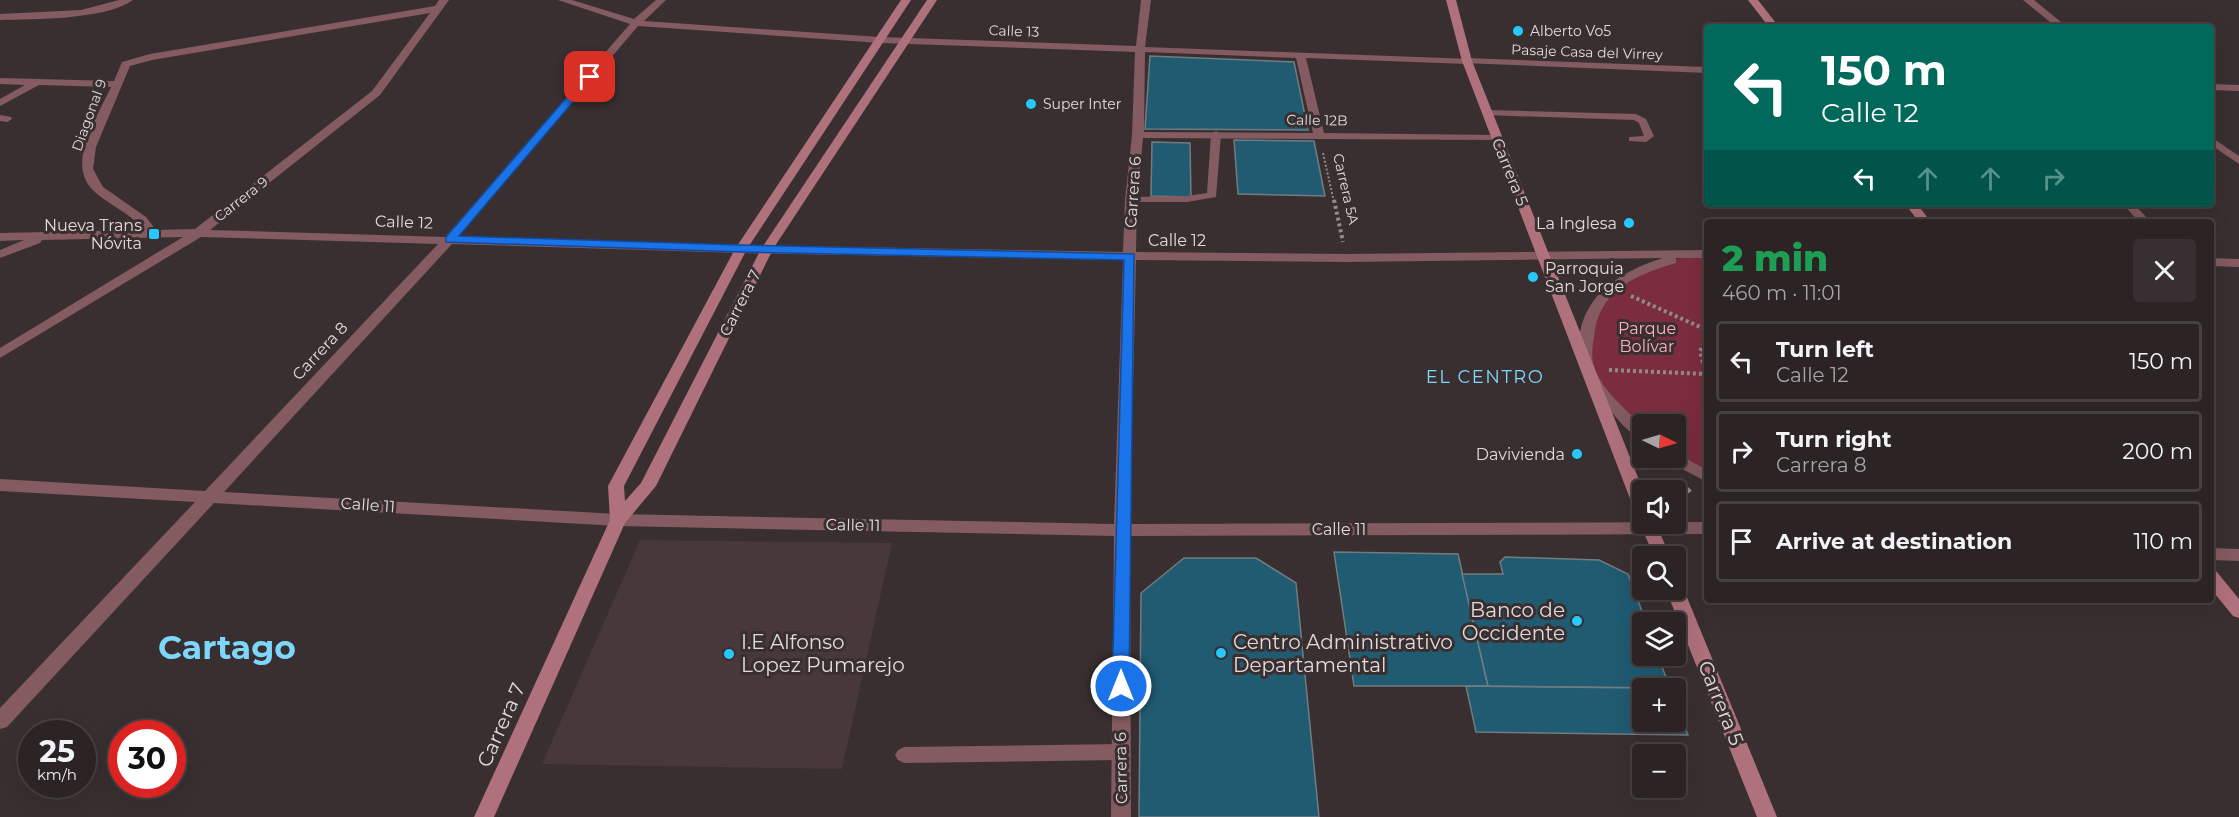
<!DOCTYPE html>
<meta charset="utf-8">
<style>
:root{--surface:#2b2324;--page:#372f31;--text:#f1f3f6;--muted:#a6a4a6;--line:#474041}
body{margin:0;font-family:Montserrat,sans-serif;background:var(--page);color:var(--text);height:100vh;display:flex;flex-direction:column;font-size:22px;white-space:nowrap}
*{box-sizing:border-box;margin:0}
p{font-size:20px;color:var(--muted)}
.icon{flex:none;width:33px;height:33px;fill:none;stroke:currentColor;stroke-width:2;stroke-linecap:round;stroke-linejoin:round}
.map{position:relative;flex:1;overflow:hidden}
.panel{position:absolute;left:1704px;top:219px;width:510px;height:384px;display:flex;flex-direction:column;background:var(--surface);border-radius:6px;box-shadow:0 6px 24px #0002,0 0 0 2px var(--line)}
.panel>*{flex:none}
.hud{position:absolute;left:1704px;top:24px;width:510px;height:183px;border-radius:6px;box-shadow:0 6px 24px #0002,0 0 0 2px var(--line);background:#00695c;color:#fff;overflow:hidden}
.needle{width:39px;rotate:95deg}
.controls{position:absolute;left:1632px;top:414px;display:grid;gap:12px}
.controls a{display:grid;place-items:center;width:54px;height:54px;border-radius:6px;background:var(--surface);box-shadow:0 6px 24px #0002,0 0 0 2px var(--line);font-size:30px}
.speed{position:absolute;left:18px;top:720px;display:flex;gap:12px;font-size:30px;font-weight:700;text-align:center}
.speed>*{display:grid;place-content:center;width:78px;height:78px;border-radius:50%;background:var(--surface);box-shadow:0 6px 24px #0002,0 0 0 2px var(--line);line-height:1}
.speed small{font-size:15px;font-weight:400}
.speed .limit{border:9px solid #d22;background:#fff;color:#111}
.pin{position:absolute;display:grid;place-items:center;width:51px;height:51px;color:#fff;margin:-26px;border-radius:12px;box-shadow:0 3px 9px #0006}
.me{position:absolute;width:66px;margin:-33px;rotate:0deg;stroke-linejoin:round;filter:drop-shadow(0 0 4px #0008)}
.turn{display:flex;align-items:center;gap:21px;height:126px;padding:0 18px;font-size:27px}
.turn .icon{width:78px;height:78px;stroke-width:2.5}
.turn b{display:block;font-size:42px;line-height:51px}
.lanes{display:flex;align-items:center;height:57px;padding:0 18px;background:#0003;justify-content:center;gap:30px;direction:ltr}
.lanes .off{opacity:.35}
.round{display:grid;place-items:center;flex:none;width:63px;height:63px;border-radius:6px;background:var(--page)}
.head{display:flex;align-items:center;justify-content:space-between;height:102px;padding:0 18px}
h1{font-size:36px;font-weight:800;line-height:45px;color:#1e9e55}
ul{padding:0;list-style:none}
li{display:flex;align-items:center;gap:18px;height:81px;margin:0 12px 9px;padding:0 6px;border:3px solid var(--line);border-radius:6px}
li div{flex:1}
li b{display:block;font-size:22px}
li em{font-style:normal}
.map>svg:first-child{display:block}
</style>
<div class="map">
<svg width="2239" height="817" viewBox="0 0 2239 817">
<rect width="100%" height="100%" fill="#392f30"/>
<polygon fill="#49383a" points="640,540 892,543 842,769 542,764"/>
<polygon fill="#7b2d3e" points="1707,255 1707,477 1675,458 1676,424 1642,424 1642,433 1607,397 1586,350 1586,332 1611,287 1675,259"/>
<g fill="#205b72" stroke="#717c81" stroke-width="1.5">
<polygon points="1150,56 1294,62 1308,130 1145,129"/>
<polygon points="1234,140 1314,141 1325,196 1238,194"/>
<polygon points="1152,142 1190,143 1191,197 1151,196"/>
<polygon points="1334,552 1458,554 1488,686 1354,686"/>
<polygon points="1505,557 1599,560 1628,574 1646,622 1642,622 1642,656 1658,656 1670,688 1488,686 1462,574 1503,574 1500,562"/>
<polygon points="1184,558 1256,558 1296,583 1319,817 1139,817 1141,593"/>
<polygon points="1466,686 1647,688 1642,688 1642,722 1676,722 1676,704 1688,735 1476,732"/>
</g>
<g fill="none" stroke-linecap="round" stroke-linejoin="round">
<polyline stroke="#928a8b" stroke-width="2" stroke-dasharray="2 2" stroke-linecap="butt" points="1323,153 1334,202"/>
<g stroke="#928a8b" stroke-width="4" stroke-dasharray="3 3" stroke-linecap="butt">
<polyline points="1334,200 1343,242"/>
<polyline points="1631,296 1707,330"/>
<polyline points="1609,370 1707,374"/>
<polyline points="1706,374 1700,351 1707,339"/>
</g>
<polyline stroke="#928a8b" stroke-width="4.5" stroke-dasharray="4 4" stroke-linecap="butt" points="1676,503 1691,488"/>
<g fill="#835b61" fill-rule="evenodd">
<polygon points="1487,110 1636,114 1646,119 1654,136 1646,142 1629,141 1629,137 1644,136 1639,123 1634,120 1484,115 1484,111"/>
<polygon points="1216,131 1221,134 1216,197 1187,202 1127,202 1126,200 1131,197 1187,196 1207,193 1211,134"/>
<polygon points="2123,204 2134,204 2151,222 2139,222"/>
<polygon points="1120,744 1126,747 1129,752 1126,757 1120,760 904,763 898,760 895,755 898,750 904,747"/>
</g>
<polygon fill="#835b61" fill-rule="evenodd" points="1467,58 1707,67 1707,73 1463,63 1462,61"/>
<g fill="#835b61" fill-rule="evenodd">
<path d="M119 0H133C106 20 33 19 0 20V14L81 10Z"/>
<path d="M439 0H449L380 95 210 230 445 237 630 24 558 0H572L634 19 656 0H666L644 21 880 37 1136 46 1141 0H1151L1145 47 1471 59 1472 61 1467 64 1306 58 1324 133 1496 135 1502 138 1500 140 1143 138 1137 200 1136 252 1347 254 1707 250V258H1676V263C1635 275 1598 291 1594 337 1592 347 1591 360 1595 369 1603 391 1626 410 1642 425V438C1629 435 1617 418 1608 408 1598 397 1587 385 1581 371 1577 362 1578 349 1579 339 1584 293 1622 271 1663 258L1347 262 1136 260 1130 524 1707 522V534L1130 536 1131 817H1111L1114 536 618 526 214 503 7 727 0 729V708L195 502 0 491V479L205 491 438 244 201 237 0 358V348L183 237 42 240 40 243 0 258V250L24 240 0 241V233L143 230C132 214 111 206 96 193 63 166 98 116 111 87L39 85 0 106V99L25 85 0 84V78L114 81 122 62 150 54 435 6ZM430 13 372 91 195 229 156 230 146 217 103 187 93 169 96 147 130 66 152 60ZM638 26 880 43 1135 52 1132 135 1125 200 1123 252 741 245 458 237ZM1145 52 1296 58 1313 133 1144 132ZM452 244 741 253 1123 260 1114 524 618 514 224 492Z"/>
<polygon points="2023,0 2034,0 2067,27 2056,27"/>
<polygon points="2211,84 2239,85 2239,91 2211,90"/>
<polygon points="0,115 11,117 12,119 7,122 0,121"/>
<polygon points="2211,137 2239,156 2239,164 2211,145"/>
<polygon points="2211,258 2239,259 2239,267 2211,266"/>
<polygon points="1676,453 1707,470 1707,482 1669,462 1667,458 1676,458"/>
<polygon points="2211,548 2239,549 2239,561 2211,560"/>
</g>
<g fill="#af717b" fill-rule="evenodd">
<polygon points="901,0 911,0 747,249 624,486 625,501 641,483 761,249 927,0 937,0 773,249 656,486 625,523 494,817 474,817 610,520 608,486 735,249"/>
<polygon points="1446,0 1456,0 1472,61 1643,490 1642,515 1636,513 1634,509 1462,61"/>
<polygon points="1748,0 1758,0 1779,27 1769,27"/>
<polygon points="1905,204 1917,204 1931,222 1919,222"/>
<polygon points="1642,520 1642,524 1656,524 1670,556 1654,556 1640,524"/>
<polygon points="2211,570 2217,572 2239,599 2239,618 2233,616 2211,589"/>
<polygon points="1676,584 1681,585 1684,590 1777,817 1757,817 1666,590 1676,590"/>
</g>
</g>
<polygon fill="#1a73e8" stroke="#114b97" stroke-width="1.5" points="586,75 594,77 459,236 741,245 1134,254 1129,686 1127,690 1121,693 1115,690 1112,686 1124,260 741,252 446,242 446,237"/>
<g fill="#26c9fe" stroke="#392f30" stroke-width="2">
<circle cx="1518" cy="31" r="6"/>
<circle cx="1031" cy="104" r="6"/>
<circle cx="1629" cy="223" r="6"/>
<rect x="148" y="228" width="12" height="12" rx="3"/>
<circle cx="1533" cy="277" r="6"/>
<circle cx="1577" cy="454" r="6"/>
<circle cx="1577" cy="621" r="6"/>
<circle cx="1221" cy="653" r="6"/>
<circle cx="729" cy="654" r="6"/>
</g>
<g text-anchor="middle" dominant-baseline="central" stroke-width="6" stroke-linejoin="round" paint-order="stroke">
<g font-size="14" fill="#e1dadb" stroke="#392f30">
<text transform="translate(1014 31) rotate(2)">Calle 13</text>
<text transform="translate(1587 52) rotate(2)">Pasaje Casa del Virrey</text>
<text transform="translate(89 115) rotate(-70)">Diagonal 9</text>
<text transform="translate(1317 120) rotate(1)">Calle 12B</text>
<text transform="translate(1346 189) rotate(77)">Carrera 5A</text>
<text transform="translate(241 199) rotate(-38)">Carrera 9</text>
</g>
<g font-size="14" fill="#e1dadb" stroke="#392f30" text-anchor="start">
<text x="1530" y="31">Alberto Vo5</text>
<text x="1043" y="104">Super Inter</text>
</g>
<g font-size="16" fill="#e1dadb" stroke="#392f30">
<text transform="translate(1510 172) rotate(68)">Carrera 5</text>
<text transform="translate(1133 192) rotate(-86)">Carrera 6</text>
<text transform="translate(404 222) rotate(2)">Calle 12</text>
<text x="1177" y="240">Calle 12</text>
<text transform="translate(740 303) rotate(-63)">Carrera 7</text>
<text transform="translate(320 351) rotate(-47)">Carrera 8</text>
<text transform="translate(368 505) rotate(4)">Calle 11</text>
<text transform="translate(853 525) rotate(1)">Calle 11</text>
<text x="1339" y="529">Calle 11</text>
<text transform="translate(1121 768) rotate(-91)">Carrera 6</text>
</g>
<g font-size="16" fill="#e1dadb" stroke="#392f30" text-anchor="end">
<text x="1617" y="223">La Inglesa</text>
<text x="142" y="225">Nueva Trans<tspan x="142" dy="18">Nóvita</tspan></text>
<text x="1545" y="268" text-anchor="start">Parroquia<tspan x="1545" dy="18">San Jorge</tspan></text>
<text x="1565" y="454">Davivienda</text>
</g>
<g font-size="16" fill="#fbb0bb" stroke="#392f30">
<text x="1647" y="328">Parque<tspan x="1647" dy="18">Bolívar</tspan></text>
</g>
<g font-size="18" letter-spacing="1.5" fill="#7dd6fb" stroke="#392f30">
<text x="1485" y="377">EL CENTRO</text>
</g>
<g font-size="20" fill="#e1dadb" stroke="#392f30" text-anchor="start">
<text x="1565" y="610" text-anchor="end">Banco de<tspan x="1565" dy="23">Occidente</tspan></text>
<text x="741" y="642">I.E Alfonso<tspan x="741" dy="23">Lopez Pumarejo</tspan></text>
<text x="1233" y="642">Centro Administrativo<tspan x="1233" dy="23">Departamental</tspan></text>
</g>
<g font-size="20" fill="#e1dadb" stroke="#392f30">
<text transform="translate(1721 703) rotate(68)">Carrera 5</text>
<text transform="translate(501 725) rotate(-66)">Carrera 7</text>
</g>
<g font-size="33" font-weight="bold" fill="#7dd6fb" stroke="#392f30">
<text x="227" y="647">Cartago</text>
</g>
</g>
</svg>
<div class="controls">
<a><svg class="needle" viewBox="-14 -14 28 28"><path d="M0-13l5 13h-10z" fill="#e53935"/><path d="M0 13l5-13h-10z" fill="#a6a4a6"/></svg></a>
<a><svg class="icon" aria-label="sound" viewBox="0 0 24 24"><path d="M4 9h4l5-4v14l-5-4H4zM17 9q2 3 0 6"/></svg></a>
<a><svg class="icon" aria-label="search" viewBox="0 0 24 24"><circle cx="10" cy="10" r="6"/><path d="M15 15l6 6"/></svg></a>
<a><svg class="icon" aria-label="layers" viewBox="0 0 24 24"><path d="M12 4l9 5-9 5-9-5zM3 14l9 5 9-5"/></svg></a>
<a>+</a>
<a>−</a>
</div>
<div class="speed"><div>25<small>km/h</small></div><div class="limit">30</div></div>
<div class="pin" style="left:590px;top:77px;background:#d93025"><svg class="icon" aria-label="arrive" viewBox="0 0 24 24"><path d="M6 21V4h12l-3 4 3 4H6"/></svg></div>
<svg class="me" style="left:1121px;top:686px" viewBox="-20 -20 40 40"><circle r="17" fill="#1a73e8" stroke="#fff" stroke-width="3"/><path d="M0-11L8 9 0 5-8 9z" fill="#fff"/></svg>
<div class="hud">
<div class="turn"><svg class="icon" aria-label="left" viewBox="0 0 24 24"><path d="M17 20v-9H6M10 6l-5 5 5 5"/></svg><div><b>150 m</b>Calle 12</div></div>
<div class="lanes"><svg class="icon" aria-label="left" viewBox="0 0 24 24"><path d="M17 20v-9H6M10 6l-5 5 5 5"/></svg><svg class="icon off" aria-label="ahead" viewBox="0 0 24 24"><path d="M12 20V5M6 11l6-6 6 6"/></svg><svg class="icon off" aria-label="ahead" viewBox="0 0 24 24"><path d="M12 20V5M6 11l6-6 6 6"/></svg><svg class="icon off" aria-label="right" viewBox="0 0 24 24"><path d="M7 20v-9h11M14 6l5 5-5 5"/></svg></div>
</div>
<section class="panel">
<div class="head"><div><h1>2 min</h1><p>460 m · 11:01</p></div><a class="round"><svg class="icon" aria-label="close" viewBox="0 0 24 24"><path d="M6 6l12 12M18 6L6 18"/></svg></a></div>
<ul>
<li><svg class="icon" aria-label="left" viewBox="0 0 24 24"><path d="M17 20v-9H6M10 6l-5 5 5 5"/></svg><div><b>Turn left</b><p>Calle 12</p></div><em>150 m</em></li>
<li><svg class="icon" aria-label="right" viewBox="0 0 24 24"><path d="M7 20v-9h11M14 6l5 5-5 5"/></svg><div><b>Turn right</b><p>Carrera 8</p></div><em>200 m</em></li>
<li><svg class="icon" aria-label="arrive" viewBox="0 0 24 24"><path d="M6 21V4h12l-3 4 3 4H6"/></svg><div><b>Arrive at destination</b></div><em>110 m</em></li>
</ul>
</section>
</div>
